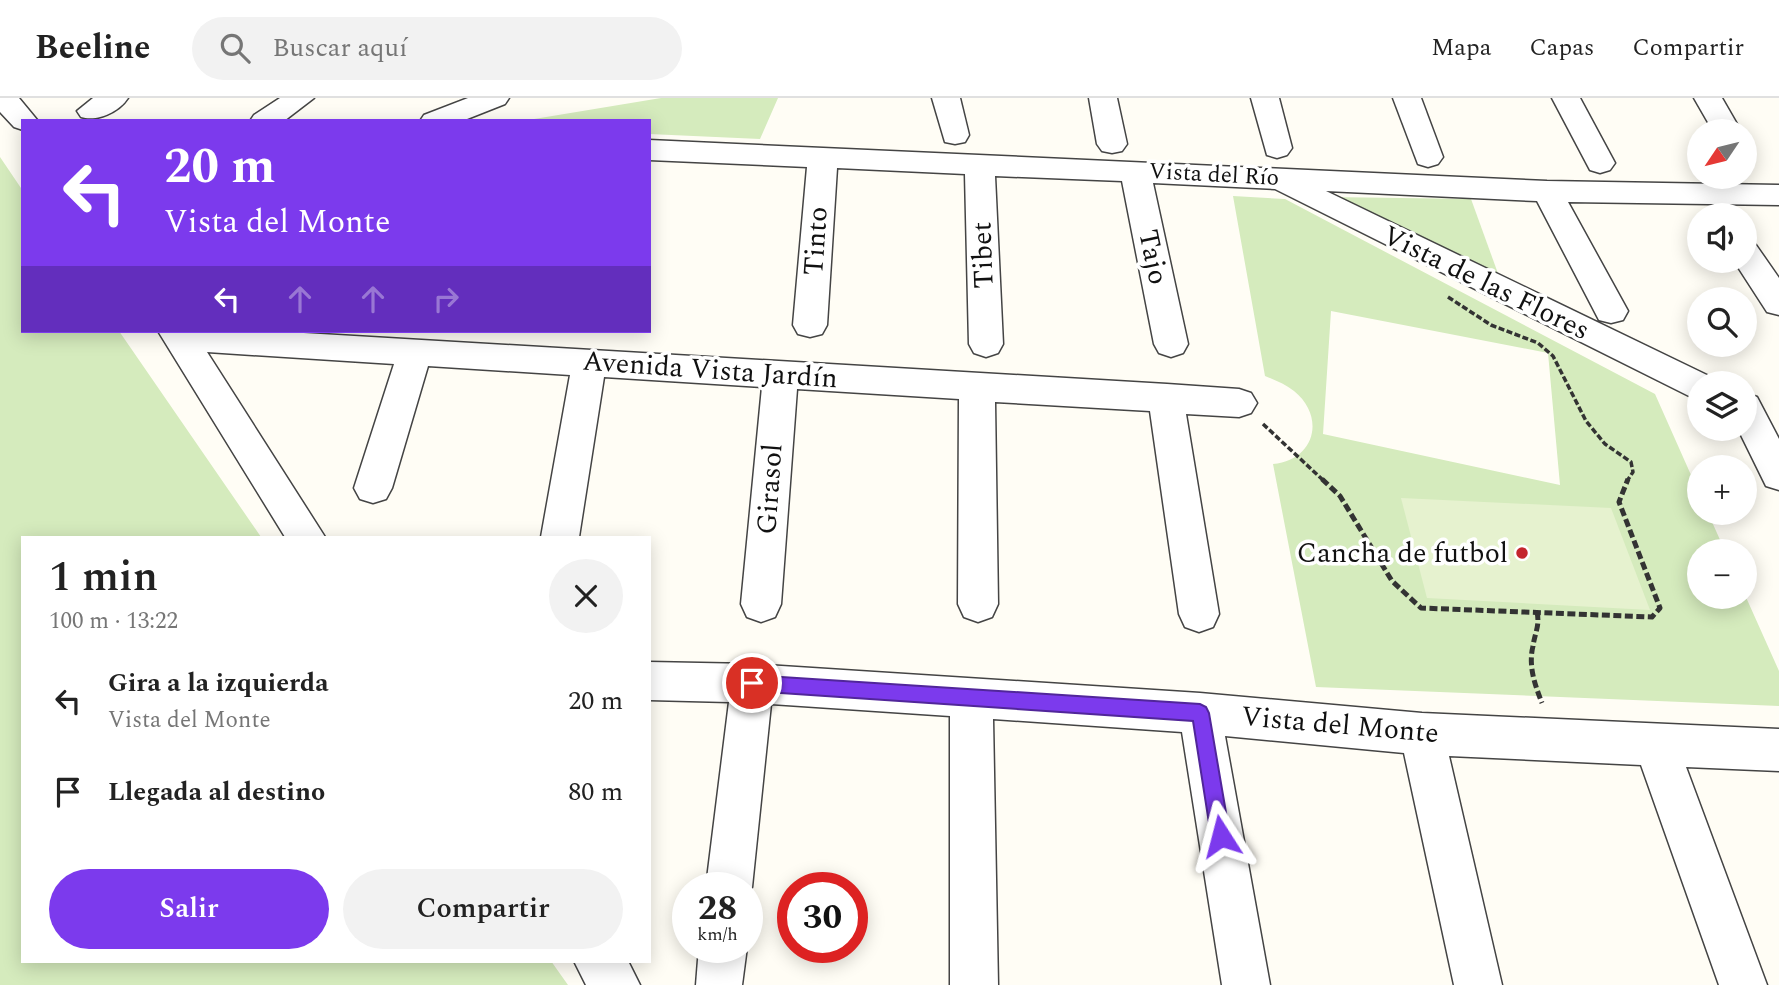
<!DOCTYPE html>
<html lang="es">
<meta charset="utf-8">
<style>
:root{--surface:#fff;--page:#f2f2f2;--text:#222;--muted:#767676;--line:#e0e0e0;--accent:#7c3aed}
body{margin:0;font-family:Spectral,serif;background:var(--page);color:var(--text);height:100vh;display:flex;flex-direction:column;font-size:26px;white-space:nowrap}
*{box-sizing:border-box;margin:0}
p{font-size:23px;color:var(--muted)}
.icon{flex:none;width:38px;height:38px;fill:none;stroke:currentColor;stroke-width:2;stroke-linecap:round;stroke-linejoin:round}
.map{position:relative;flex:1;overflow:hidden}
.sheet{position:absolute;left:21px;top:438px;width:630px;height:427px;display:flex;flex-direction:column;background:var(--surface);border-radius:0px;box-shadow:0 4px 18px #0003}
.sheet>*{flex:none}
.guide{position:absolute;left:21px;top:21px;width:630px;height:214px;border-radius:0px;box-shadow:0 4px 18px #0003;background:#7c3aed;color:#fff;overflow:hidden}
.needle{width:46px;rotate:235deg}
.buttons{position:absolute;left:1687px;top:21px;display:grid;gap:14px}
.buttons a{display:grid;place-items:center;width:70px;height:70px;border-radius:50%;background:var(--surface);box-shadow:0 4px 18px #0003;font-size:35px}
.speed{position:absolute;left:672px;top:774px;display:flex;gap:14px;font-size:35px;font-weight:700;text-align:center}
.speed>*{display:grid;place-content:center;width:91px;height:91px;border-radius:50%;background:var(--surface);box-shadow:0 4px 18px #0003;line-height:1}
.speed small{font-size:18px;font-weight:400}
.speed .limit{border:10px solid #d22;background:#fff;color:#111}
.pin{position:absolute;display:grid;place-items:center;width:60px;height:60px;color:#fff;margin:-30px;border:4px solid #fff;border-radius:50%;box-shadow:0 2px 7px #0007}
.me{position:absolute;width:77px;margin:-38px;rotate:351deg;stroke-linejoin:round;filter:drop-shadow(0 0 5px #0008)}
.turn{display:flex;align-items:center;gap:24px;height:147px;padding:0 28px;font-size:32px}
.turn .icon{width:91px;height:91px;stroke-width:2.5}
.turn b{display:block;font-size:49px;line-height:60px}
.lanes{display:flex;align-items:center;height:66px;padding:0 28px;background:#0003;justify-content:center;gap:35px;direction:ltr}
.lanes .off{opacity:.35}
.round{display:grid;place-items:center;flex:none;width:74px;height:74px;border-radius:37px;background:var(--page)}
.summary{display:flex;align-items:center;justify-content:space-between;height:119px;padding:0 28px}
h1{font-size:42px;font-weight:600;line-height:52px}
.primary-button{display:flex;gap:14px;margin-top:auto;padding:14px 28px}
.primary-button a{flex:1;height:80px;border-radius:42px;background:var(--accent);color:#fff;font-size:28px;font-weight:600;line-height:80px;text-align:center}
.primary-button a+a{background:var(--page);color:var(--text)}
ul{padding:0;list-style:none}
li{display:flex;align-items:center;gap:21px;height:91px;padding:0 28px}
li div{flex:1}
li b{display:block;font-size:26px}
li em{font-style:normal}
header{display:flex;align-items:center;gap:42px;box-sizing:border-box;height:98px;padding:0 35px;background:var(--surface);border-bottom:2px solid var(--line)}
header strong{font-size:33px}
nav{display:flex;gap:38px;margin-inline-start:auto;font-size:24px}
.search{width:490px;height:63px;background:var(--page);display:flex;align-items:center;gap:18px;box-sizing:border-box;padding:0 24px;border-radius:38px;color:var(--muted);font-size:26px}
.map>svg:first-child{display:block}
</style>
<header>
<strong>Beeline</strong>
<div class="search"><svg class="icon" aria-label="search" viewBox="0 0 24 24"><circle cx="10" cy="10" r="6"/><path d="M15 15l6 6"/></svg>Buscar aquí</div>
<nav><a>Mapa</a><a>Capas</a><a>Compartir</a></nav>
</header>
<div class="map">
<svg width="1779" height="887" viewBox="0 0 1779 887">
<rect width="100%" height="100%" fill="#fffdf5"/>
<g fill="#d5ebbd" fill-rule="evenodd">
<polygon points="661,0 778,0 760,41 649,36 649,23 522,23"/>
<polygon points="0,59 23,93 23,233 119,233 261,439 23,439 23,863 551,863 568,887 0,887"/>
<path d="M1233 98 1285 101 1655 296 1699 395V415H1708L1725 453H1699V499L1745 497 1779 573V608L1316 589 1273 366C1315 362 1326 319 1294 293 1285 286 1275 282 1265 278ZM1331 213 1548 255 1560 387 1323 336Z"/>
<polygon points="1330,99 1471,101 1500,181"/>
</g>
<polygon fill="#e6f2cf" points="1401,400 1611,410 1650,512 1427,500"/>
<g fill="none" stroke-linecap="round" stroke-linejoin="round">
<g stroke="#444" stroke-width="3">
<g id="minor">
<polygon points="0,0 19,0 38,23 23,23 23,32 14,29 0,14"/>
<path d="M93 0H128C119 14 97 24 81 19L77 13Z"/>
<polygon points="280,0 314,0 284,23 250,23 254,17"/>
<polygon points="468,0 509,0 505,6 462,23 420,23 424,17"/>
<polygon points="932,0 960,0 969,37 965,44 955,46 945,44"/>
<polygon points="1089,0 1117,0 1127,46 1122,53 1112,55 1102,53 1097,46"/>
<polygon points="1251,0 1279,0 1292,50 1287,57 1277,60 1267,57"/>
<polygon points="1393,0 1421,0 1443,59 1438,66 1428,69 1418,66"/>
<polygon points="1552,0 1580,0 1615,65 1610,72 1600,75 1590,72"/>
<polygon points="1694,0 1722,0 1741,33 1713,33"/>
<polygon points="649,42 1547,83 1779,87 1779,107 1568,104 1628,213 1623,222 1611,225 1599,222 1537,103 1326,93 1711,279 1714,285 1699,285 1699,303 1275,91 1153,85 1188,246 1183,255 1171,259 1159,255 1154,246 1122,83 995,78 1003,246 998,255 986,259 974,255 969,246 965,76 837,70 827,227 822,236 810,239 798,236 793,227 807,69 649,62"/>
<polygon points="1745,144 1756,147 1779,180 1779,217 1767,214 1734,163 1745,163"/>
<polygon points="158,233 270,233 1167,286 1239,291 1251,295 1257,305 1251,315 1239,319 1186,316 1219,516 1213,529 1199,534 1185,529 1179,516 1150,313 995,304 998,506 992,519 978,524 964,519 958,506 959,301 797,291 781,506 775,519 761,524 747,519 741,506 762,289 604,279 579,439 541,439 570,277 428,268 392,390 386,401 373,405 360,401 354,390 394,266 207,254 325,439 285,439"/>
<polygon points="1745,295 1757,299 1779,341 1779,392 1766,388 1738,331 1745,331"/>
<polygon points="649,564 752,566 1200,595 1422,615 1779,631 1779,673 1686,669 1767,887 1719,887 1641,667 1449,658 1502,887 1454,887 1404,655 1225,638 1270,887 1222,887 1182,634 993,621 998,887 950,887 950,618 771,606 752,789 747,801 747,789 706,789 729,604 649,602"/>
<polygon points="699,849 747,849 742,887 696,887"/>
<polygon points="574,863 628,863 640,887 586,887"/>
</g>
</g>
<g stroke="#333" stroke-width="3.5" stroke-dasharray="6 2.5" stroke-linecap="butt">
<polyline points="1448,199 1491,227 1538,245 1553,258 1586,323 1605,346 1631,364 1633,374 1627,383"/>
<polyline points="1263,326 1324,383"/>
</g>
<g stroke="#333" stroke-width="5" stroke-dasharray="8 3.5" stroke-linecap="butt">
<polyline points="1322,381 1340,398 1392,483 1421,510 1652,519 1660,510 1619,404 1628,381"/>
<path d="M1537 514C1540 528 1535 534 1533 548 1528 568 1535 587 1542 605"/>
</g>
<use href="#minor" fill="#fff" fill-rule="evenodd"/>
</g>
<polygon fill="#7c3aed" stroke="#51269a" stroke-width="2" points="752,577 1200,606 1206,609 1209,615 1230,738 1227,745 1221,748 1214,745 1211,738 1193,623 752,593 744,585"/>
<circle fill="#c4262e" stroke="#fff" stroke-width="2.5" cx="1522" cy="455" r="7"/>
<g text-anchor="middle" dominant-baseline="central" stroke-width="7" stroke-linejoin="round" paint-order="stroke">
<g font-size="23" fill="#111" stroke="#fff">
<text transform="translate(1214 77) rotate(3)">Vista del Río</text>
</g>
<g font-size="28" fill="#111" stroke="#fff">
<text transform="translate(816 143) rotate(-86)">Tinto</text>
<text transform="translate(983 157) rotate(-92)">Tibet</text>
<text transform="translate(1153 159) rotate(78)">Tajo</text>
<text transform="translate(1486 185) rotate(26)">Vista de las Flores</text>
<text transform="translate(710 272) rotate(4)">Avenida Vista Jardín</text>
<text transform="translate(770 391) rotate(-86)">Girasol</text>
<text transform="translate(1340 627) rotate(5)">Vista del Monte</text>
</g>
<g font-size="28" fill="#111" stroke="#fff" text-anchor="end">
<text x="1508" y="455">Cancha de futbol</text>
</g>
</g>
</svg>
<div class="buttons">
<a><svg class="needle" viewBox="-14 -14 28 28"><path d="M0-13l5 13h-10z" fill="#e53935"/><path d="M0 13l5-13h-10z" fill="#767676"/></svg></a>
<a><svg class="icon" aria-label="sound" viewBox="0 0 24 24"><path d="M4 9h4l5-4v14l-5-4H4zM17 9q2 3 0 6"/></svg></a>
<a><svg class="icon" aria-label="search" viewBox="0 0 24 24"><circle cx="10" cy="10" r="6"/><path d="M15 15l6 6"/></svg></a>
<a><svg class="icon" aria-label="layers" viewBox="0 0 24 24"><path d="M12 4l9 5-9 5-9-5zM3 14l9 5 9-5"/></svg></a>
<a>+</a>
<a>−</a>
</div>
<div class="speed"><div>28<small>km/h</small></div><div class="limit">30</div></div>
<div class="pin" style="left:752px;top:585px;background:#d93025"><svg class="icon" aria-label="arrive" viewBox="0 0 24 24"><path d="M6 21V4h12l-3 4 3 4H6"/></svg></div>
<svg class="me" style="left:1221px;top:738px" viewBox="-20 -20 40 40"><path d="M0-17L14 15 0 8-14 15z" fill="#7c3aed" stroke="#fff" stroke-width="4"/></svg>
<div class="guide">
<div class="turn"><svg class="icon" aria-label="left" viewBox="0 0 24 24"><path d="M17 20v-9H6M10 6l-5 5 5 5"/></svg><div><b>20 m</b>Vista del Monte</div></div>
<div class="lanes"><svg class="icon" aria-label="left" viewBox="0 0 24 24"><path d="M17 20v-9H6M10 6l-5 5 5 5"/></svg><svg class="icon off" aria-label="ahead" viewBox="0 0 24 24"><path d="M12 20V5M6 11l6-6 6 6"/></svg><svg class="icon off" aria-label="ahead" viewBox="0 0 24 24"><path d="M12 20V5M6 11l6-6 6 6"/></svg><svg class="icon off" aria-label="right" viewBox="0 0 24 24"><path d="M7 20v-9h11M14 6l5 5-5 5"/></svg></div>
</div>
<section class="sheet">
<div class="summary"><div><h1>1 min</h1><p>100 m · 13:22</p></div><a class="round"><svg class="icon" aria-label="close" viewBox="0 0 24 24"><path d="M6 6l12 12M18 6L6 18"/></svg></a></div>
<ul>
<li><svg class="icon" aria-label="left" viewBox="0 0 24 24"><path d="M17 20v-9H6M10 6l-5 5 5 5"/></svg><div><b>Gira a la izquierda</b><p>Vista del Monte</p></div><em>20 m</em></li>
<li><svg class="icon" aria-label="arrive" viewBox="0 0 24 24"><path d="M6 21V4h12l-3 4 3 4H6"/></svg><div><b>Llegada al destino</b></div><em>80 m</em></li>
</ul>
<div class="primary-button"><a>Salir</a><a>Compartir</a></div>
</section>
</div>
